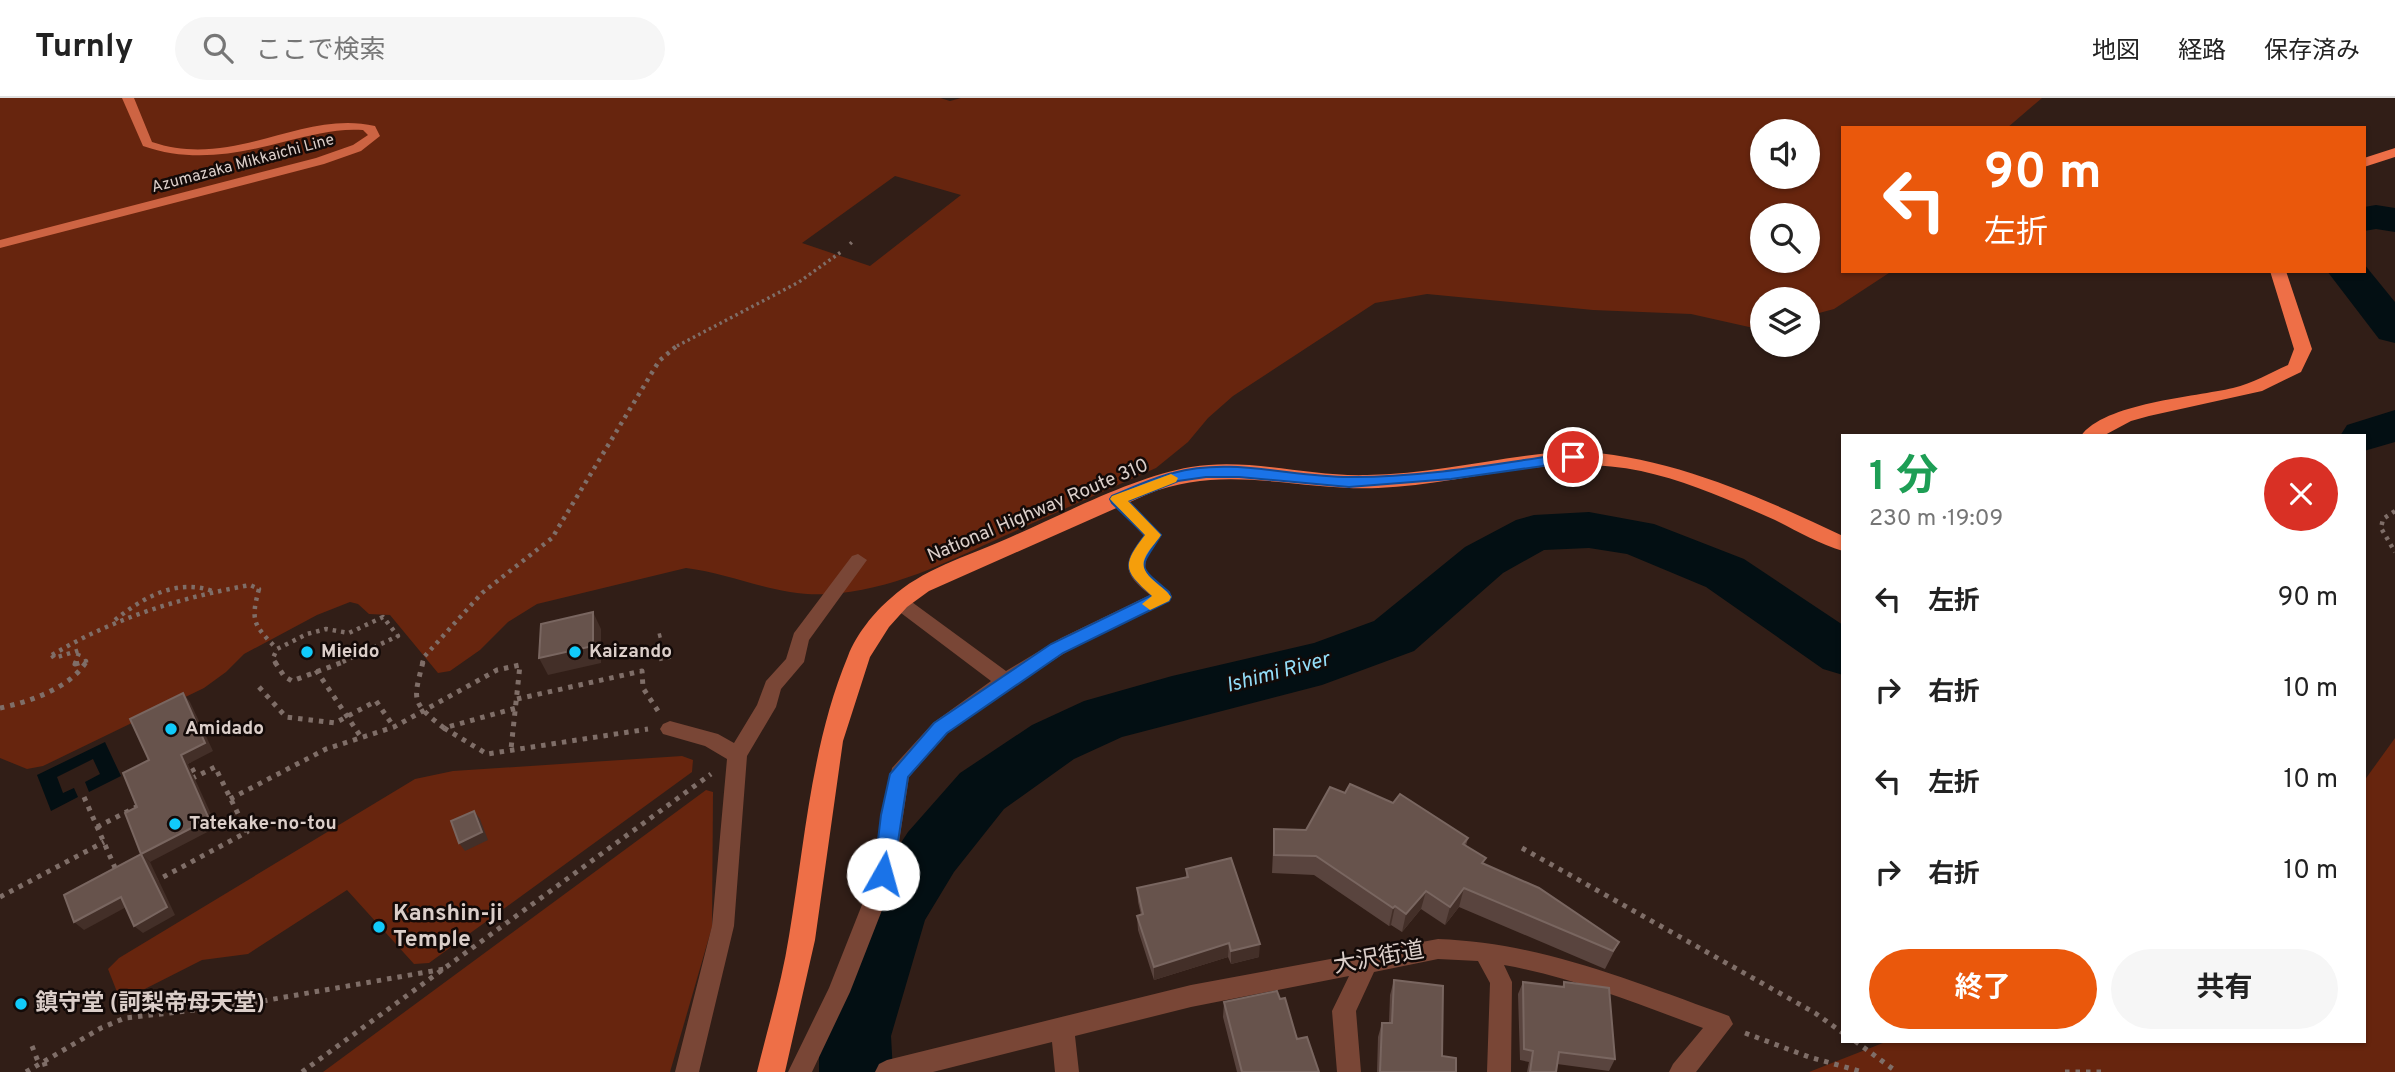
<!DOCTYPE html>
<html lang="ja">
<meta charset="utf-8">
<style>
:root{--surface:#fff;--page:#f6f6f6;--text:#222;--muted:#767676;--line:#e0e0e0;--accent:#ea580c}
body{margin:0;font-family:Overpass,"Noto Sans JP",sans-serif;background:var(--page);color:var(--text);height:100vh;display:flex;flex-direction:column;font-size:26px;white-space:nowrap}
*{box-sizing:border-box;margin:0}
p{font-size:23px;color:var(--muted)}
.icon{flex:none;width:38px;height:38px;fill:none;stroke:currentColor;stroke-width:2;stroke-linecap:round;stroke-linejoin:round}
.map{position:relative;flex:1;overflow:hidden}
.panel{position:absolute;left:1841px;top:336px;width:525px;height:609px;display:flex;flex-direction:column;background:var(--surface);border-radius:0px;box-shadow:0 2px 5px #0004}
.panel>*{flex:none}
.guide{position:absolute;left:1841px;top:28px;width:525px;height:147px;border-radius:0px;box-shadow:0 2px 5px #0004;background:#ea580c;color:#fff;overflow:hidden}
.fabs{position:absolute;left:1750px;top:21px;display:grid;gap:14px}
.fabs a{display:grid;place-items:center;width:70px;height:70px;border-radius:50%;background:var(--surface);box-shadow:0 2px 5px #0004;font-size:35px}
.pin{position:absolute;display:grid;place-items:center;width:60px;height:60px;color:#fff;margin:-30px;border:4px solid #fff;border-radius:50%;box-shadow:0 2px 7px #0007}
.me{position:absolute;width:77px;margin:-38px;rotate:7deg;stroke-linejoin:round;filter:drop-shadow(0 0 5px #0008)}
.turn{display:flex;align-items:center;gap:24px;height:147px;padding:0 28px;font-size:32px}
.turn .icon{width:91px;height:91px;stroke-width:2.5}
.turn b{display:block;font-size:49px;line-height:60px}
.round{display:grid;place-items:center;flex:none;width:74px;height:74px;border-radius:37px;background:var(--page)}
.head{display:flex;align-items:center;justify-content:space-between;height:119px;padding:0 28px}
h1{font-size:42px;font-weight:700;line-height:52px;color:#1e9e55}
.button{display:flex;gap:14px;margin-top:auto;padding:14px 28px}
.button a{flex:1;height:80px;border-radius:42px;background:var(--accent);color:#fff;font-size:28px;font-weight:700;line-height:80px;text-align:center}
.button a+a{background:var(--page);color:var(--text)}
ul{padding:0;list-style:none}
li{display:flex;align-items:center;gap:21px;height:91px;padding:0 28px}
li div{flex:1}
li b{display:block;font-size:26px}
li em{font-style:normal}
header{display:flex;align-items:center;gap:42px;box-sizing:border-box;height:98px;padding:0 35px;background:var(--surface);border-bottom:2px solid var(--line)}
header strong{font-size:33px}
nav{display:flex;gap:38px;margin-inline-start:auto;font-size:24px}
.search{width:490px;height:63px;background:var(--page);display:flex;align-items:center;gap:18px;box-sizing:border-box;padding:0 24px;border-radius:38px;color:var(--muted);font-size:26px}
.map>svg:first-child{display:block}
</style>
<header>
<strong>Turnly</strong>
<div class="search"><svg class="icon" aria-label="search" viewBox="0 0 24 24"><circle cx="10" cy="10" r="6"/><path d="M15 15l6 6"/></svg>ここで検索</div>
<nav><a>地図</a><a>経路</a><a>保存済み</a></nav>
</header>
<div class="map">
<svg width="2395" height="974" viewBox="0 0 2395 974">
<rect width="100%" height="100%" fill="#311e17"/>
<g fill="#67250e" fill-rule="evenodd">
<path d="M0 0H940L950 3 961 0H2042L2007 30H1843V173H1892L1834 211 1808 218V201H1762V230L1758 231 1691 216 1593 212 1427 196 1375 205 1233 298 1208 320 1188 344 1156 370C1105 393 1055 415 1004 438 947 464 891 493 827 496 779 499 733 476 686 470L537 506 508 524 480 552 450 573 438 575 390 517 369 516 358 506 350 504 317 517 244 556 226 574 204 590 43 668 27 671 0 660ZM1762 33H1808V79H1762ZM895 78 961 97 870 168 802 145ZM1762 117H1808V163H1762Z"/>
<polygon points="2395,640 2395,974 1809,974 1888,943 2364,943 2364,683"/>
<polygon points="682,658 693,662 692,674 429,865 414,866 347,792 248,856 202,862 131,898 119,899 108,871 119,860 415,681 453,673"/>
<polygon points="706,692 713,694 712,829 670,974 323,974"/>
</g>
<polygon fill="#030f13" points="105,644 121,678 89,694 85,684 100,676 93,661 57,679 63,695 74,690 78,699 51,713 37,677"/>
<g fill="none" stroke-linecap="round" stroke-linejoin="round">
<g fill="#030f13" fill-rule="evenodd">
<polygon points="2376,107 2395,110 2395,134 2376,131 2364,133 2364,109"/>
<polygon points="2364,166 2395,204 2395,245 2379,241 2327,173 2364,173"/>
<polygon points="2395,312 2395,344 2364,353 2364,338 2340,338 2347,327"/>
<polygon points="1589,414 1654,426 1744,461 1843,527 1843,577 1823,571 1706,489 1627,456 1589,450 1544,452 1503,475 1414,553 1322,587 1122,639 1074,661 1004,711 954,774 925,822 891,938 893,974 819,974 819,938 860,813 870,792 908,734 960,675 1032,627 1084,603 1172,578 1314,545 1374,523 1465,449 1516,422 1534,417"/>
</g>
<g stroke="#7f6e68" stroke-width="3.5" stroke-dasharray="2.5 3.5" stroke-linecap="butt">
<polyline points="850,146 853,143"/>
<polyline points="677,248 799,184 841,154"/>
</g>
<g stroke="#7f6e68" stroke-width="4.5" stroke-dasharray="3.5 5" stroke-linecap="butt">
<polyline points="2395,413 2383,421 2381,430 2395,454"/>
<path d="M115 522C142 500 177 480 212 493"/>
<polyline points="658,538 662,537"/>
<path d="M52 557C114 520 179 500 250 487L259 491C250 524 254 527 277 551"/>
<polyline points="52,557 54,560 80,552 75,566"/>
<polyline points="659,561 674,558"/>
<polyline points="76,566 86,563 86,566"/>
<polyline points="276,566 273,560 277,551 307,536 326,531 349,535 383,519 398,538 338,566"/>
<polyline points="422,566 424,559 482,495 552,440 659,263 679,246"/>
</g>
<g stroke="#7f6e68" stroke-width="5" stroke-dasharray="4.5 6" stroke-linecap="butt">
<polyline points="76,564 75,566 82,564"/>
<polyline points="275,564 284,578 292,583 343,564"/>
<path d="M423 564C413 603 411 604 444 630L516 610"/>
<polyline points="316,572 361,639"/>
<polyline points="259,589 286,619 335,625 376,603 394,629"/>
<polyline points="517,601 642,573 643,590 658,613"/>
<path d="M0 610C29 604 70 590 86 564"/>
<polyline points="444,630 487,656 648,631"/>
<polyline points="187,661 196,678"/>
<polyline points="84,699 116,772 118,771"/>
<polyline points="230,701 326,651 394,629 497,572 520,567 511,651"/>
<polyline points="97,729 140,707"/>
<polyline points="1522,750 1815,915 1843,935"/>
<polyline points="154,784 247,734 215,669 191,681"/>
<polyline points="0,799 104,744"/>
<polyline points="1745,935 1809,959 1863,974"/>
<polyline points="1855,943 1897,974"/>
<polyline points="32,948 39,966"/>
<polyline points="44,964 47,974"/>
<polyline points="26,974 101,930 125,920 240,907 444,871"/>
<polyline points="302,974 711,676"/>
<polyline points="2065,974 2107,974"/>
</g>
<g fill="#794636" fill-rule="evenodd">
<path d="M1118 395 1124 397 1161 437 1146 458 1145 472 1172 498 1169 503 1073 550 1012 588 947 635 909 679 893 784 850 894 812 974H788L829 890 871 784 892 670 933 625 991 583 893 509 890 504 893 499H905L1006 573 1061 540 1150 497C1122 475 1122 465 1144 438L1110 401Z"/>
<polygon points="858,456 867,462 809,542 804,564 781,591 776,609 747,658 734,828 699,974 675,974 712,828 727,661 705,648 663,636 660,631 663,626 670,623 718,636 734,645 757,607 766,583 786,561 794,535 852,458"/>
<path d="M1438 841C1541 845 1625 881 1721 915L1729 918 1733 926 1696 974H1669L1673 966 1703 930C1638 906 1572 879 1504 867L1512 884 1511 974H1487L1490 885 1478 863 1438 861 1374 874 1356 913 1361 974H1337L1332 913 1349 878 1191 909 1075 938 1079 974H1055L1052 944 933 974H875L879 966 887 962 1191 887Z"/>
</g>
<path fill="#cd6443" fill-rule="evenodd" d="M122 0H134L152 44C234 72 302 11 375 28L380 38 361 53 324 66 0 150V142L316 60 353 47 368 37 363 32C337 30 312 37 287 43 238 56 192 65 143 48Z"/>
<g fill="#ee6f47" fill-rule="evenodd">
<polygon points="2395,50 2395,59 2364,69 2364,60"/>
<path d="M2270 173H2286L2312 251 2301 274 2262 293 2149 318 2131 323 2103 338H2081C2104 305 2195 299 2233 290 2253 285 2270 275 2288 267L2294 251Z"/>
<path d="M1573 353C1670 358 1756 397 1843 438V453C1819 446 1797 433 1775 422 1732 403 1687 383 1641 373 1552 354 1467 386 1378 390 1298 393 1225 365 1148 396L929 493 907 509 889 529 870 559 843 643 815 842 785 974H757C768 929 782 883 789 838 805 744 811 647 848 558 856 537 874 514 891 500 921 472 967 458 1004 442 1060 418 1132 379 1191 369 1249 359 1309 379 1367 377 1437 376 1504 357 1573 353Z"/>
</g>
</g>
<g fill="#59443e">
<polygon points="1345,695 1468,740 1466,748 1484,766 1619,844 1605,871 1459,809 1445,827 1421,811 1402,834 1391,827 1389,828 1314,777 1272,775 1274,731 1306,732"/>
<polygon points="1186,771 1259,859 1231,866 1228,859 1154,882 1138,832 1137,818 1141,817 1138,804 1137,790 1186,780"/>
<polygon points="1394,882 1442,958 1456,974 1377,974 1378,939 1382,925 1389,925 1390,897"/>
<polygon points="1523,884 1562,889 1564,884 1615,961 1609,973 1557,966 1556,974 1527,974 1529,964 1520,962 1518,896"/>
<polygon points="1280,901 1297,941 1319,974 1237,974 1223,919 1224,904"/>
</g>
<g fill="#432f28">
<polygon points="593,514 601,531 601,565 548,577 539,560"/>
<polygon points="183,595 190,604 213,653 188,666 217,729 150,764 141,756 181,657"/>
<polygon points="474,713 480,721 488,742 465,753 459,745"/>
<polygon points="141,756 150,764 175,817 143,835 134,828"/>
<polygon points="1464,790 1459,809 1445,827 1450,809"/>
<polygon points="1426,793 1421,811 1402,834 1406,816"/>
<polygon points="121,799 130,807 84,832 74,824"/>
<polygon points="1395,808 1391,827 1389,828 1393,810"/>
<polygon points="1229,845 1228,859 1154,882 1154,869"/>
<polygon points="1260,846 1259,859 1231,866 1231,853"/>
</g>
<g fill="#67534c" stroke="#796660" stroke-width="2">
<polygon points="593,514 593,548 539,560 541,526"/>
<polygon points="183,595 205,645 181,657 209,721 141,756 125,715 137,709 123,675 149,662 130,621"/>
<polygon points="1350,686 1393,705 1400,696 1468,740 1463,746 1486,760 1482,765 1539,790 1619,844 1613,853 1464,790 1450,809 1426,793 1406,816 1395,808 1393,810 1316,758 1274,757 1274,731 1306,732 1330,689 1345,695"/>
<polygon points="474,713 482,734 459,745 451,723"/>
<polygon points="141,756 167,809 134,828 121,799 74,824 64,797"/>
<polygon points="1231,760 1260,846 1231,853 1229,845 1154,869 1137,818 1143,816 1137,790 1188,779 1186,771"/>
<polygon points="1394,882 1443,888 1442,958 1456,960 1456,974 1380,974 1382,925 1392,925"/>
<polygon points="1523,884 1564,889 1564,884 1609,890 1615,961 1559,954 1556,974 1530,974 1533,953 1524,951"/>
<polygon points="1277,893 1280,901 1285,900 1297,941 1307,939 1319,974 1242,974 1224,904"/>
</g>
<path fill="#1a73e8" stroke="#114b97" stroke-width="2" d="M1573 355 1578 356 1580 359 1578 363 1451 381 1349 389 1239 379H1206L1178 383 1128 403 1161 437C1139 472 1136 466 1169 494L1171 499 1169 503 1063 555 947 635 908 679 893 776 890 782 883 785 876 782 874 776 881 717 890 676 934 625 1051 546 1152 497C1124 473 1122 468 1145 437L1112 405 1110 401 1112 398C1132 390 1152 380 1173 375 1231 359 1291 379 1349 379 1423 380 1499 365 1573 355Z"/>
<path fill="#f59e0b" d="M1171 376 1178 380 1176 384 1128 403 1161 437C1156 445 1148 452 1145 460 1137 477 1164 487 1171 499L1169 503 1150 512 1142 506 1152 498C1124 473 1121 468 1145 437L1110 401 1112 398Z"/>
<g fill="#11cafa" stroke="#130a08" stroke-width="2.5">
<circle cx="307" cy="554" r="7"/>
<circle cx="575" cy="554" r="7"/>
<circle cx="171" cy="631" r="7"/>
<circle cx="175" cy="726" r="7"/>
<circle cx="379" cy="829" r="7"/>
<circle cx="21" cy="906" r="7"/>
</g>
<g text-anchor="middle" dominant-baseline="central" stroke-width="5" stroke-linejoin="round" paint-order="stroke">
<g font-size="16" fill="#dbcec9" stroke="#130a08">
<text transform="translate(243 66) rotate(-15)">Azumazaka Mikkaichi Line</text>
</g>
<g font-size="19" fill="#dbcec9" stroke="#130a08">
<text transform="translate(1038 413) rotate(-23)">National Highway Route 310</text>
</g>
<g font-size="19" font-weight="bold" fill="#dbcec9" stroke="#130a08" text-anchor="start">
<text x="321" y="554">Mieido</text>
<text x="589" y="554">Kaizando</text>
<text x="185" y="631">Amidado</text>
<text x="189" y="726">Tatekake-no-tou</text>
</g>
<g font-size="21" font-style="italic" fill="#93ddf8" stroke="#130a08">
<text transform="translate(1278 575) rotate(-15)">Ishimi River</text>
</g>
<g font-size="23" font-weight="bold" fill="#dbcec9" stroke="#130a08" text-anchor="start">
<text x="393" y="816">Kanshin-ji<tspan x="393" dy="26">Temple</tspan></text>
<text x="35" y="906">鎮守堂 (訶梨帝母天堂)</text>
</g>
<g font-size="23" fill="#dbcec9" stroke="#130a08">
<text transform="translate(1379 861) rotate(-10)">大沢街道</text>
</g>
</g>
</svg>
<div class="fabs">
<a><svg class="icon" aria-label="sound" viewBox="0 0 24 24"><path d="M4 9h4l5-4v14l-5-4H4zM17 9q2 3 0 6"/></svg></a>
<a><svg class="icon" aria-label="search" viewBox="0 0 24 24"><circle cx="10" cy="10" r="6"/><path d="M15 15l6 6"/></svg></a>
<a><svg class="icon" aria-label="layers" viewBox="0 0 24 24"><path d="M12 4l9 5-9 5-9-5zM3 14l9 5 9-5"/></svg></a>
</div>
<div class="pin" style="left:1573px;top:359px;background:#d93025"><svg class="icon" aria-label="arrive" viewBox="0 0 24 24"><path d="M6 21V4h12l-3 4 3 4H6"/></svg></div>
<svg class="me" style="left:883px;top:776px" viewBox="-20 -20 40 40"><circle r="19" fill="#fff"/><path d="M0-13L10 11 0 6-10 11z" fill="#1a73e8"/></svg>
<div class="guide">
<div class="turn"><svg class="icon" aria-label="left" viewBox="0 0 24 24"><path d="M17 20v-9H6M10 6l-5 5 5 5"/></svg><div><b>90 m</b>左折</div></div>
</div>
<section class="panel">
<div class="head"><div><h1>1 分</h1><p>230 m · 19:09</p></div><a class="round" style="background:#d93025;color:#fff"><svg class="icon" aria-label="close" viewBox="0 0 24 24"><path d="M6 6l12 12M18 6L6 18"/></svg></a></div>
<ul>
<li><svg class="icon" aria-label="left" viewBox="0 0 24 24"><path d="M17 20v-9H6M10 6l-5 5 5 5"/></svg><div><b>左折</b></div><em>90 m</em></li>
<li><svg class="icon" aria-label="right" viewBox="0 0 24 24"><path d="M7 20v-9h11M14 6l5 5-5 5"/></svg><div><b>右折</b></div><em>10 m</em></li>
<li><svg class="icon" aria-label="left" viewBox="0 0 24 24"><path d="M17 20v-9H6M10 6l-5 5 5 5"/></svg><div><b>左折</b></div><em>10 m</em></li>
<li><svg class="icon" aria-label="right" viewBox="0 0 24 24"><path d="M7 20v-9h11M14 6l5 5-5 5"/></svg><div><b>右折</b></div><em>10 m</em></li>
</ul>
<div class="button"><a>終了</a><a>共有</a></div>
</section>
</div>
